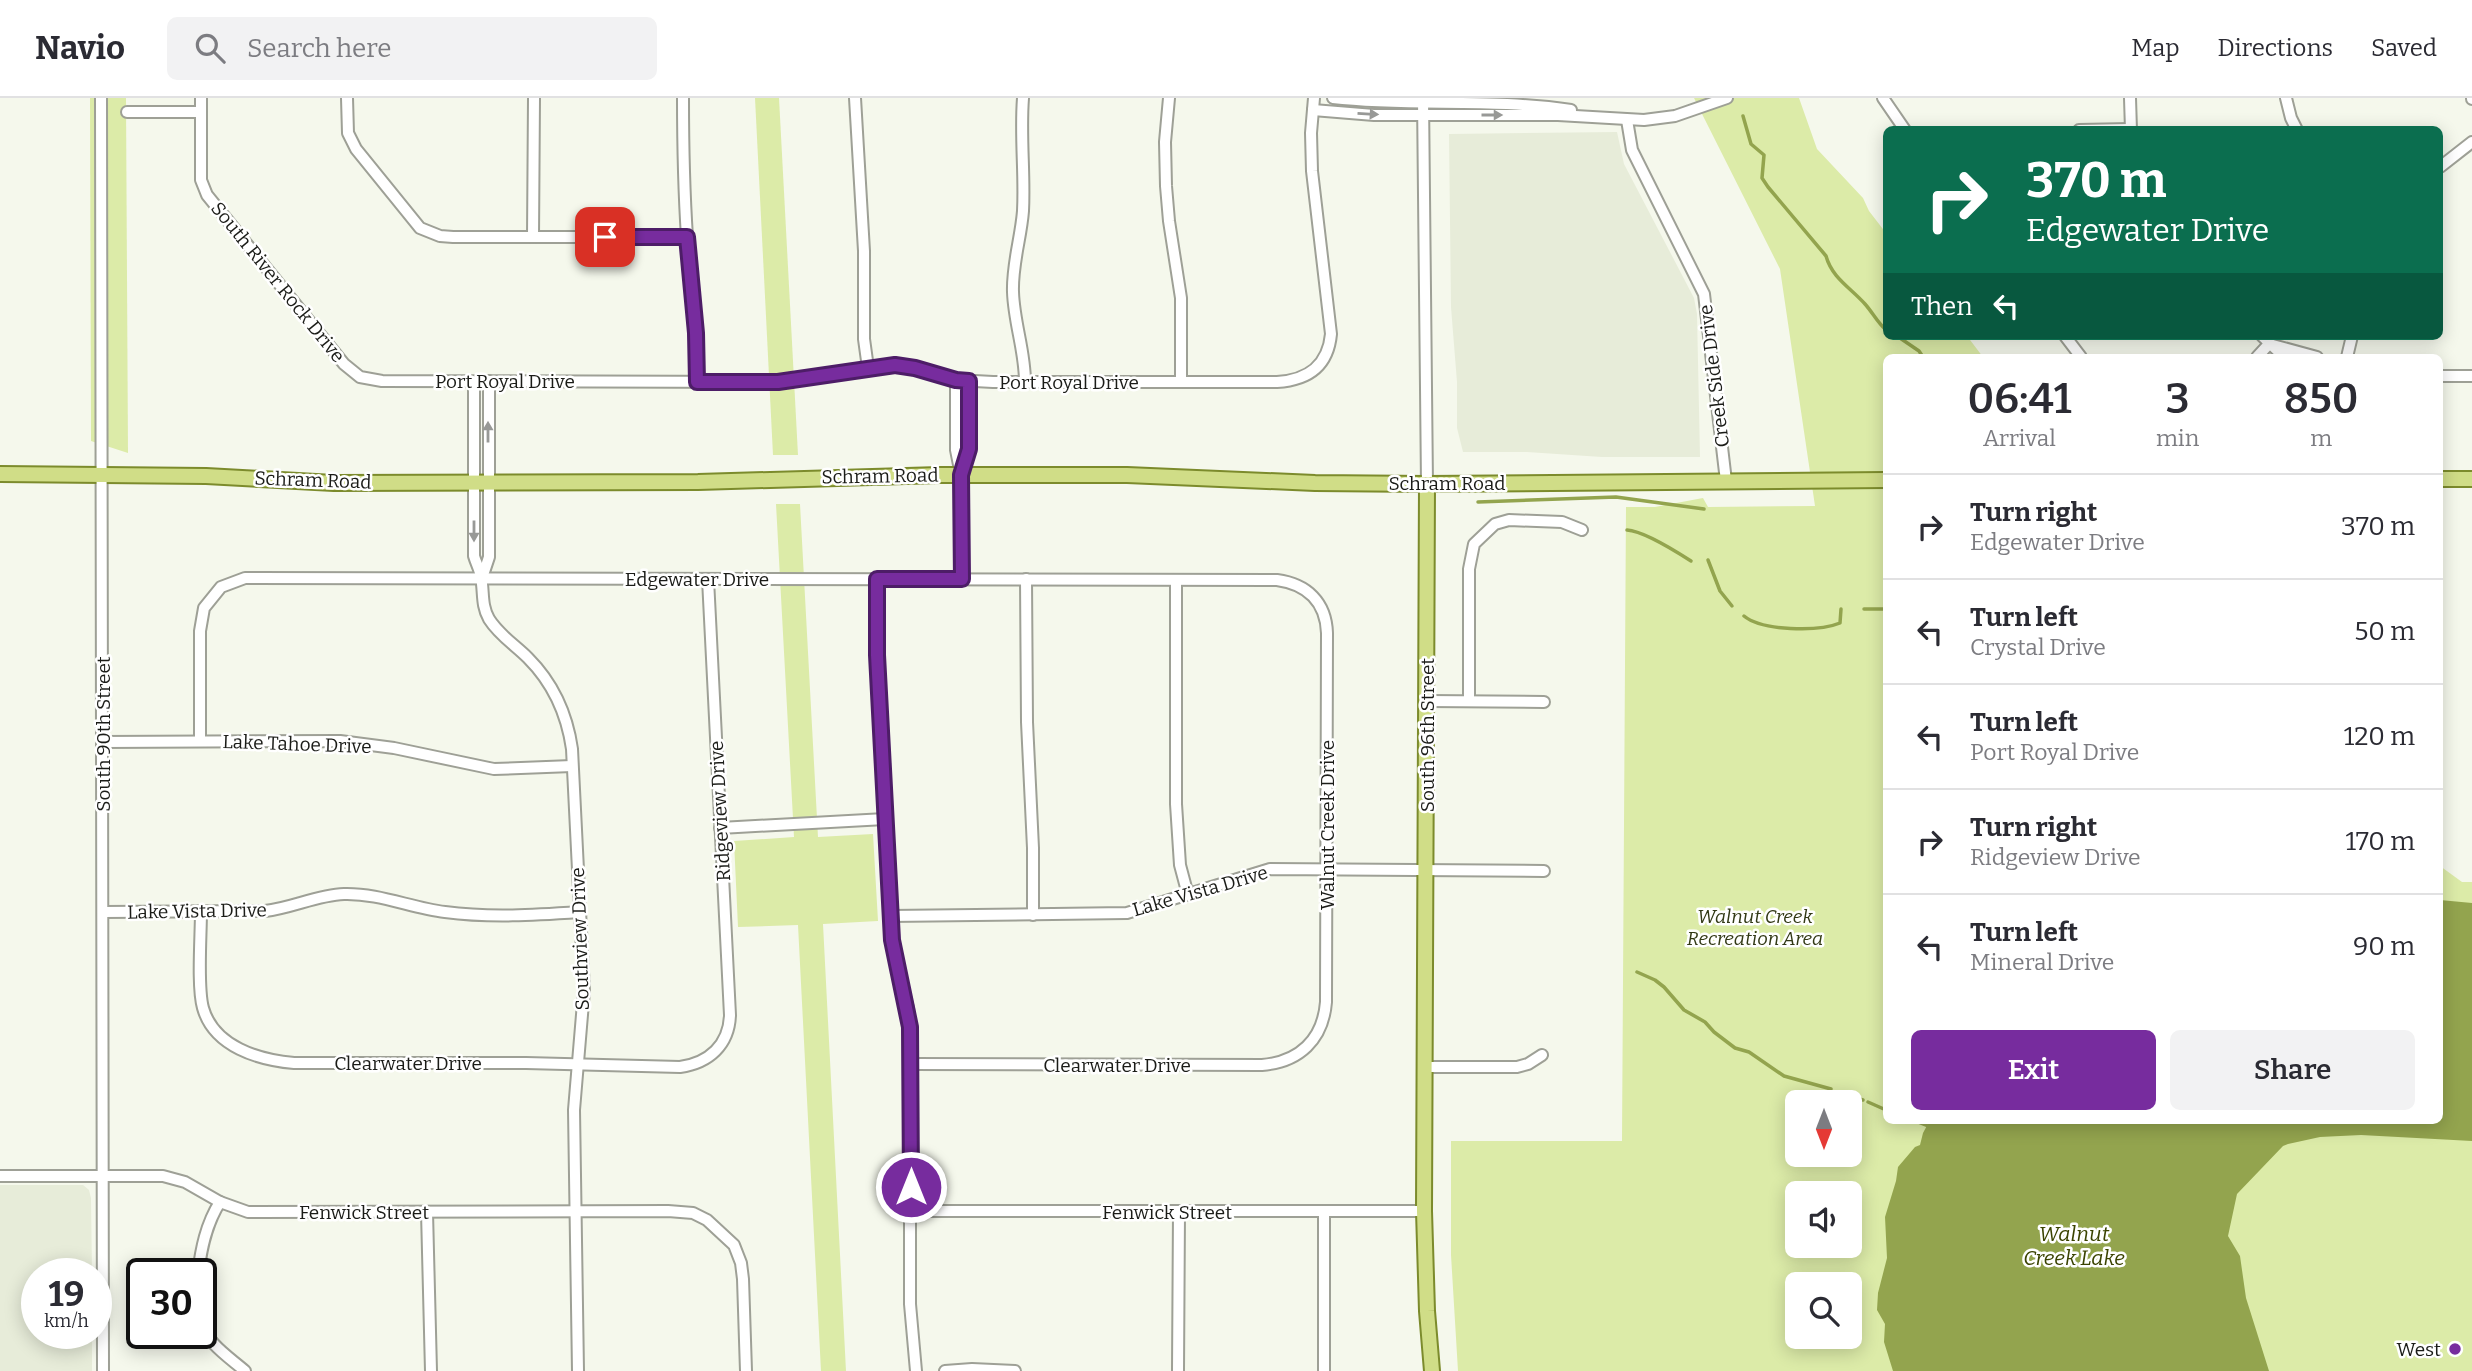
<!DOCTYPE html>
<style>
:root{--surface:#fff;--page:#f2f2f3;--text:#2b2b33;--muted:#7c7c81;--line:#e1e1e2;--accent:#772c9e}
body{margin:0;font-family:Bitter,serif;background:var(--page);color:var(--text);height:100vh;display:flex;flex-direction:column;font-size:26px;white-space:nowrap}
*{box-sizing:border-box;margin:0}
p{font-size:23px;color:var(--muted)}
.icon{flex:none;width:38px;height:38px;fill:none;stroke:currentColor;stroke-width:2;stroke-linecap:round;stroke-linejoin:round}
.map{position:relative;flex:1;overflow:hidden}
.drawer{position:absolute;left:1883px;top:256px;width:560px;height:770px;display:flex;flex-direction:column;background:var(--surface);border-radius:10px;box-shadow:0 4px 18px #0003}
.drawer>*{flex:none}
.banner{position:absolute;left:1883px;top:28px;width:560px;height:214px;border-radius:10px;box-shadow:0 4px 18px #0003;background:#0b6e4f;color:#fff;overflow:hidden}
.needle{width:46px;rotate:180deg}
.fabs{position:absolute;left:1785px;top:992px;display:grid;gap:14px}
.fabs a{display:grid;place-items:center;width:77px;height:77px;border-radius:10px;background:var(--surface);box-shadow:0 4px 18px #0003;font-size:35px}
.speed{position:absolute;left:21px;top:1160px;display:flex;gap:14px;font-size:35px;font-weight:700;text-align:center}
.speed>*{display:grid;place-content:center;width:91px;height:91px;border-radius:50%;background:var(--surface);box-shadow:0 4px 18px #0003;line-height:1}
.speed small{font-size:18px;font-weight:400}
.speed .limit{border:4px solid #111;border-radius:10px;background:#fff;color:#111}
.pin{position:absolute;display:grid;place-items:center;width:60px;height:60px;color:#fff;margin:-30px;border-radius:14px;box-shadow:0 4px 10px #0006}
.me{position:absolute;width:77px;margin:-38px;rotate:0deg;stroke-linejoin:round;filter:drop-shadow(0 0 5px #0008)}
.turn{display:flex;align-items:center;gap:24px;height:147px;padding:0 28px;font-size:32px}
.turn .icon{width:91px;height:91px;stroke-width:2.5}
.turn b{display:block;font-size:49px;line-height:60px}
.then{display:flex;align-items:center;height:66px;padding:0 28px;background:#0003;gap:14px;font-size:26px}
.eta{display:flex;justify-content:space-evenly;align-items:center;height:119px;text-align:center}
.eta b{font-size:42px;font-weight:600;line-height:49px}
.button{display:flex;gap:14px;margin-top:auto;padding:14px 28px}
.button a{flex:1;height:80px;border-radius:10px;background:var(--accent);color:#fff;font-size:28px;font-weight:600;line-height:80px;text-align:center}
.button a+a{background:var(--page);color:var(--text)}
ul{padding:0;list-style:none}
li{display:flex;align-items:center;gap:21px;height:105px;padding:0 28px;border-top:2px solid var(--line)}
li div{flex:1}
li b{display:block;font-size:26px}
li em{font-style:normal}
header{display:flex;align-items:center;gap:42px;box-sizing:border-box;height:98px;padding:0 35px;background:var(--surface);border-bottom:2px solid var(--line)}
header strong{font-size:33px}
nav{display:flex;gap:38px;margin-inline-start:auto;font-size:24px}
.search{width:490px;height:63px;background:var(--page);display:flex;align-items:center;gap:18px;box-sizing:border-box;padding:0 24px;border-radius:10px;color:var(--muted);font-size:26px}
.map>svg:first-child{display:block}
</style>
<header>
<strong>Navio</strong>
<div class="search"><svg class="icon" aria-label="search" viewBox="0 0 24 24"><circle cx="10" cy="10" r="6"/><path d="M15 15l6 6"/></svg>Search here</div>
<nav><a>Map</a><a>Directions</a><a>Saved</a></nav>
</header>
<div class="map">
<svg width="2472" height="1273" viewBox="0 0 2472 1273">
<rect width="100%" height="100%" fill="#f5f8ec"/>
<g fill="#e7ecd9">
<polygon points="1617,34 1624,66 1694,200 1697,216 1700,359 1602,359 1527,354 1463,354 1457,330 1457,284 1451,209 1449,36"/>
<polygon points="0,1087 83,1087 89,1092 91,1100 92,1176 37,1176 37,1236 92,1236 92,1273 0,1273"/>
</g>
<g fill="#dceba8" fill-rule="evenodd">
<polygon points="90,0 126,0 128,355 91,343"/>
<polygon points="755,0 779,0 798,357 773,357"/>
<path d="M1694 0H1799L1817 51 1863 100 1869 113 1886 135V238H1967L1983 259H1886V1022H2440V768L2462 784H2472V1273H1458L1451 1157V1043H1622L1626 409H1655L1703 400 1708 409 1815 408 1780 171ZM1797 1004H1850V1057H1797ZM1797 1096H1850V1148H1797ZM1797 1186H1850V1239H1797Z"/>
<polygon points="776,406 800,406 818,739 873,736 878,823 823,826 846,1273 821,1273 798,827 738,829 734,743 794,739"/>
</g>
<polygon fill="#93a44e" points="2440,802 2472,805 2472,1043 2361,1037 2320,1039 2288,1046 2283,1048 2237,1096 2228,1138 2240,1158 2246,1200 2269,1273 1893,1273 1884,1244 1885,1226 1877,1212 1878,1195 1887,1160 1885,1119 1896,1083 1898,1069 1915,1049 1920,1047 1923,1035 1930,1022 2440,1022"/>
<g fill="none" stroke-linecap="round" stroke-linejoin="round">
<g stroke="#93a44e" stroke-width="3.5">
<path d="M1743 18 1751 46 1764 57 1762 80 1768 89 1826 158C1832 180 1851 190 1865 206 1873 215 1877 224 1886 232"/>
<polyline points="1897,238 1919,253 1923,259"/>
<polyline points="1478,404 1616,399 1704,411"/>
<path d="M1627 432C1643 433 1677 454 1691 463"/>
<polyline points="1708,462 1720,493 1732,508"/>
<polyline points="1864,511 1886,511"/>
<path d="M1744 518C1762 533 1818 534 1840 525L1841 511"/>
<polyline points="1637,874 1655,882 1664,889 1684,912 1705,924 1714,934 1735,950 1749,954 1784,978 1831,991"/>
<polyline points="1853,999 1863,1002"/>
<polyline points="1868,1004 1886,1012"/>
<polyline points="1913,1022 1928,1028"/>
</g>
<g stroke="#9ea096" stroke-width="14">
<g id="minor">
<polyline points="101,0 103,1273"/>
<path d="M201 0V82L207 97 344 266 360 279 382 283 777 284 895 267 915 270 956 282 993 284H1277C1308 282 1328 268 1331 236L1312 73 1311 35 1314 0"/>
<polyline points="347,0 348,35 356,51 420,130 440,138 453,139 687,139"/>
<path d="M683 0C683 46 684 93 687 139 690 188 696 235 697 284"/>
<polyline points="855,0 864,153 864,241 868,270"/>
<path d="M1023 0C1020 38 1025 76 1023 113 1021 140 1012 166 1013 194 1014 225 1025 253 1025 284"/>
<polyline points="1169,0 1165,44 1166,88 1169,123 1181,200 1181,284"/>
<path d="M1333 0C1413 9 1492 0 1571 12"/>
<polyline points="1423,0 1427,386"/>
<polyline points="1883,0 1905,32"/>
<polyline points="2130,0 2131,32"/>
<polyline points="2286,0 2291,20 2297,32"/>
<polyline points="2472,0 2472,1"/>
<polyline points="1313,12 1374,17 1558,17 1644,22 1675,18 1727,0"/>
<polyline points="127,14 201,14"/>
<polyline points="1627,22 1632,52 1704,196 1726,383"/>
<polyline points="2079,32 2131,31"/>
<polyline points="2440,69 2472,44"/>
<polyline points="533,139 534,0"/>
<polyline points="2065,238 2081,259"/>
<polyline points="2262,238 2284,259"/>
<polyline points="2269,246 2317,259"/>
<polyline points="2257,259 2269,246"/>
<polyline points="2347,259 2352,238"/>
<polyline points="2440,278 2472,278"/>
<polyline points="956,282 956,352 961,377 962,481"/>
<path d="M474 284V458C476 465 480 472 481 479 484 494 481 507 489 521 499 537 515 547 528 560 553 585 567 616 572 651L584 893 574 1012 578 1273"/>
<polyline points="962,374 969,351 969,283"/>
<polyline points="482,480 489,459 489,283"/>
<polyline points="877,481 877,557 890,818 894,858 908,910 910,929 910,1206 916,1273"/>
<polyline points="1026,481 1027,624 1033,750 1033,817"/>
<polyline points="1176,482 1176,706 1180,767 1188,797"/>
<polyline points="1427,603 1544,604"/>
<polyline points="1469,603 1469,471 1474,446 1495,426 1509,422 1562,424 1582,432"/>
<path d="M200 643V533L204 510 221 489 245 480 1277 482C1307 486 1326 504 1327 535L1326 904C1323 942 1299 964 1262 967L911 966"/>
<polyline points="103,644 340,643 394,650 494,671 572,668"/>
<polyline points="720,730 885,721"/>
<path d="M201 813C201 838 197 889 203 910 214 949 259 962 294 965H526L680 969C709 965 729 947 730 917L708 481"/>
<path d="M103 814 265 813C292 810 317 797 344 796 379 795 411 810 445 814 490 820 535 817 580 814"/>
<polyline points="890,818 1127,815 1270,771 1544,773"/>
<polyline points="1425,969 1517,969 1528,966 1542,957"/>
<polyline points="0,1078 163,1078 185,1084 220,1104 248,1114 668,1113 693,1115 707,1122 734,1147 741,1165 743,1181 746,1273"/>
<polyline points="911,1113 1424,1113"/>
<polyline points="427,1114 431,1273"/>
<polyline points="1324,1114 1324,1273"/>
<path d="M198 1176C201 1151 206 1126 220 1104"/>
<path d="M201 1223C206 1245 229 1259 245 1273"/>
<polyline points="945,1273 972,1271 1015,1273"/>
<polyline points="1178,1273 1179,1114"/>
</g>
</g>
<g stroke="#7c8b2c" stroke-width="18">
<g id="major">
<polyline points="0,376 206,378 334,385 698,384 940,377 1127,377 1315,385 1427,386 1886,382"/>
<polyline points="2440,381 2472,381"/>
<polyline points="1427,386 1424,1113 1427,1213 1432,1273"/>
</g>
</g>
<use href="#minor" stroke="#fff" stroke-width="10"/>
<use href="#major" stroke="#d0dd87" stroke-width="14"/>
</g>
<defs><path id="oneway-solid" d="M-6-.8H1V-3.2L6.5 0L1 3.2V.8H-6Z" transform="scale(1.75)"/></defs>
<g fill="#989997">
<use href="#oneway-solid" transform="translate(1368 16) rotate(3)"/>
<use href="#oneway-solid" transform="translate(1492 17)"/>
<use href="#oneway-solid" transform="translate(488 334) rotate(-90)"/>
<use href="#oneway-solid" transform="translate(474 433) rotate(90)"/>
</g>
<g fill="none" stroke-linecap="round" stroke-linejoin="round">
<g stroke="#4d1d67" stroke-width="18">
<polyline id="route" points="605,139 687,139 696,235 697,284 778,284 895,267 915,270 956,282 969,283 969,351 961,377 962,481 877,481 877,557 892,842 910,929 911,1089"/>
</g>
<use href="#route" stroke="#772c9e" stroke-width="12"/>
</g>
<circle fill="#772c9e" stroke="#fff" stroke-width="2.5" cx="2455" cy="1251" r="7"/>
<g text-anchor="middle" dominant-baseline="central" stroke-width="5" stroke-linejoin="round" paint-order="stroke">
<g font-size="19" fill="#1b1c18" stroke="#fff">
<text transform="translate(278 184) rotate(51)">South River Rock Drive</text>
<text transform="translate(1714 278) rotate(-97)">Creek Side Drive</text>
<text x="505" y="283">Port Royal Drive</text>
<text x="1069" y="284">Port Royal Drive</text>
<text transform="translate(880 378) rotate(-1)">Schram Road</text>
<text transform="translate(313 382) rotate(2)">Schram Road</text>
<text x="1447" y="385">Schram Road</text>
<text x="697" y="481">Edgewater Drive</text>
<text transform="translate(103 636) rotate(-90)">South 90th Street</text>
<text transform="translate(1427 637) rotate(-90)">South 96th Street</text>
<text transform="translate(297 646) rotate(2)">Lake Tahoe Drive</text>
<text transform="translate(720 713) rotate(-93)">Ridgeview Drive</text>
<text transform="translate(1327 727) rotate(-90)">Walnut Creek Drive</text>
<text transform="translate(1200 793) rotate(-16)">Lake Vista Drive</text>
<text transform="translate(197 813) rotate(-1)">Lake Vista Drive</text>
<text transform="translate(580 841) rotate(-92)">Southview Drive</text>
<text x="408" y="965">Clearwater Drive</text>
<text x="1117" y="967">Clearwater Drive</text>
<text x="364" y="1114">Fenwick Street</text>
<text x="1167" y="1114">Fenwick Street</text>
</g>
<g font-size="19" font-style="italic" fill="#323915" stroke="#fff">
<text x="1755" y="818">Walnut Creek<tspan x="1755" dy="22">Recreation Area</tspan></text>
</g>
<g font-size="19" fill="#1b1c18" stroke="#fff" text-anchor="end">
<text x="2441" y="1251">West</text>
</g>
<g font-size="21" font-style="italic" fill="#3a4300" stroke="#fff">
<text x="2074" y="1136">Walnut<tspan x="2074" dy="24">Creek Lake</tspan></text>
</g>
</g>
</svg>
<div class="fabs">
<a><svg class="needle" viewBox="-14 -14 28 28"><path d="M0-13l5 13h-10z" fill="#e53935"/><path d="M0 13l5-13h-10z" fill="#7c7c81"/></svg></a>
<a><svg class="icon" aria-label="sound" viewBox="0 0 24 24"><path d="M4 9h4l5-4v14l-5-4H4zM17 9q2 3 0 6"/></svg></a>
<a><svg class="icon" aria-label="search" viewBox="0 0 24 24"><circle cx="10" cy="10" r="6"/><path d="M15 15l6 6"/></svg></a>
</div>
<div class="speed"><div>19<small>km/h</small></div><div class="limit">30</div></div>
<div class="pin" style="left:605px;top:139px;background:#d93025"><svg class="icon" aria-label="arrive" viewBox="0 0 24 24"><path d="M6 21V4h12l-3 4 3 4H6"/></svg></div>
<svg class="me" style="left:911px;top:1089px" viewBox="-20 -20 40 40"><circle r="17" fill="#772c9e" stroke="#fff" stroke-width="3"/><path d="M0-11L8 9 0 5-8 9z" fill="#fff"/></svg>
<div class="banner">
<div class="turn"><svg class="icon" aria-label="right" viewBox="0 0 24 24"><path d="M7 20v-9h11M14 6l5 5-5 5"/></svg><div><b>370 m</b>Edgewater Drive</div></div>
<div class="then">Then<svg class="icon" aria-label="left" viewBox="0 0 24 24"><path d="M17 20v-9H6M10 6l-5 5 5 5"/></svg></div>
</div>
<section class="drawer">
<div class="eta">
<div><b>06:41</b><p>Arrival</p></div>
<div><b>3</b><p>min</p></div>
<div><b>850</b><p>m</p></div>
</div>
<ul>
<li><svg class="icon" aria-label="right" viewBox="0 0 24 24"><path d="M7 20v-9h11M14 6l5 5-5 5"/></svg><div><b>Turn right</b><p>Edgewater Drive</p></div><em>370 m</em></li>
<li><svg class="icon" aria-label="left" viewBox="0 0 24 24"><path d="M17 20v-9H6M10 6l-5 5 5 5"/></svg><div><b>Turn left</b><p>Crystal Drive</p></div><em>50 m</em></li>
<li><svg class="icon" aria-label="left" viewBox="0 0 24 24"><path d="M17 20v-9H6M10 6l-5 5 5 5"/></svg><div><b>Turn left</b><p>Port Royal Drive</p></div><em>120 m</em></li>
<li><svg class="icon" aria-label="right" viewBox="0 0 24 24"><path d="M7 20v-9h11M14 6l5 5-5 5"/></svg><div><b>Turn right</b><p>Ridgeview Drive</p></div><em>170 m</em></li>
<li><svg class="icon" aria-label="left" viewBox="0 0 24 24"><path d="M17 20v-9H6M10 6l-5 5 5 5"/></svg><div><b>Turn left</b><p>Mineral Drive</p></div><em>90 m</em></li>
</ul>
<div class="button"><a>Exit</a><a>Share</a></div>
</section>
</div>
